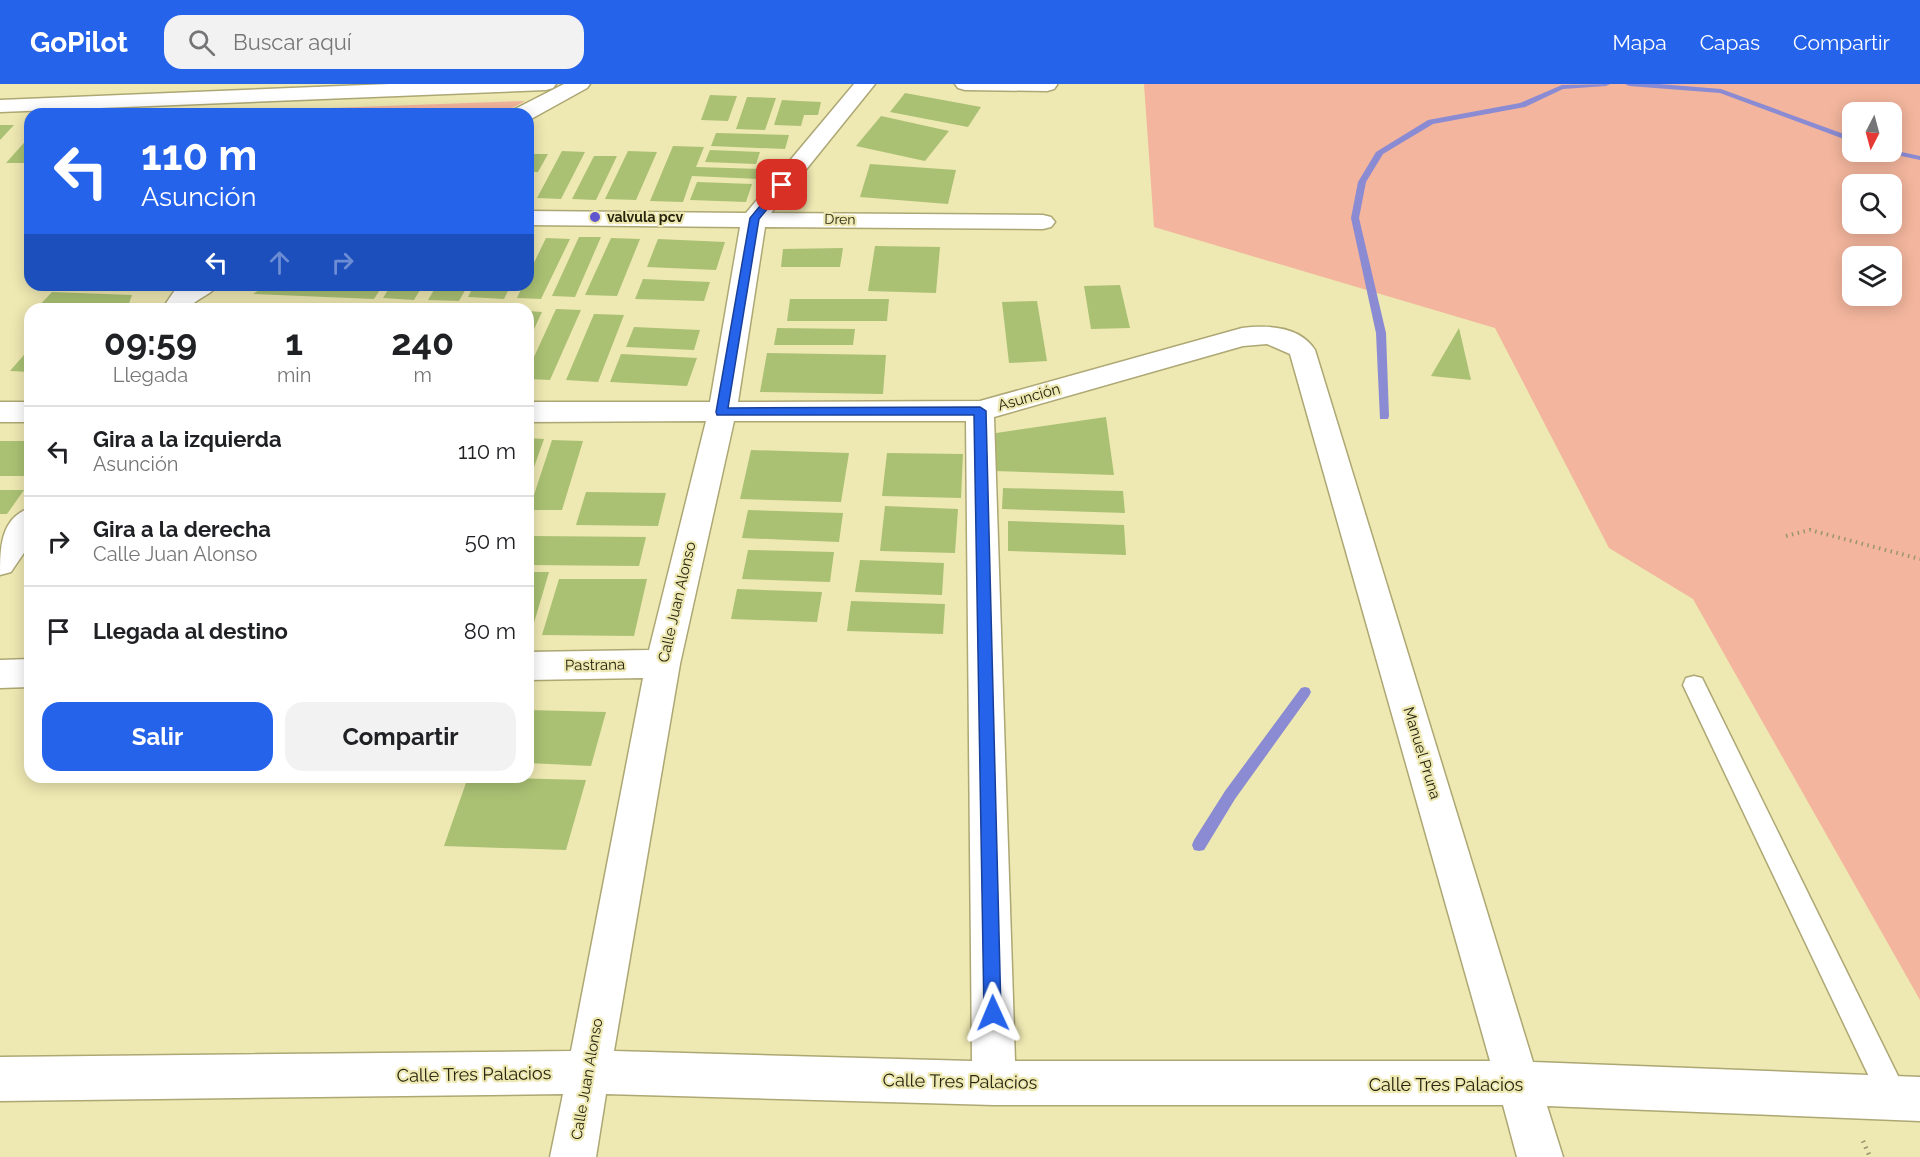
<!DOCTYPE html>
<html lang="es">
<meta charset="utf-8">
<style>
:root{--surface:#fff;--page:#f2f2f2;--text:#202124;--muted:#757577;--line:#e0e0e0;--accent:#2563eb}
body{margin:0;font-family:Raleway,sans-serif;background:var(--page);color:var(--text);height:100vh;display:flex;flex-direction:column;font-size:22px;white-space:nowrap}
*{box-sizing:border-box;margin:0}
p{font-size:20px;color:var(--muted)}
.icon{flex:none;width:33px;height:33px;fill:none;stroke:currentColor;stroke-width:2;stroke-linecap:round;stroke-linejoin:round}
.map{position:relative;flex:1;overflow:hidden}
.side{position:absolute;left:24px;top:219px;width:510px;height:480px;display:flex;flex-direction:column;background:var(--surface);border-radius:18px;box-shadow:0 3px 15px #0003}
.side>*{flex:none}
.guide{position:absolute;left:24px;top:24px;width:510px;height:183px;border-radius:18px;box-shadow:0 3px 15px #0003;background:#2563eb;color:#fff;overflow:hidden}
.needle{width:39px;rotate:186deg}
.fabs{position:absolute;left:1842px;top:18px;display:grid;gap:12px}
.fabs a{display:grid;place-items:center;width:60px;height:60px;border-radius:12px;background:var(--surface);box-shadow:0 3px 15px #0003;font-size:30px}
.pin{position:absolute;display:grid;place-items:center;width:51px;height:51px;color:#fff;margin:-26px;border-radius:12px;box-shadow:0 3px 9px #0006}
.me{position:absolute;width:66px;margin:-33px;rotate:359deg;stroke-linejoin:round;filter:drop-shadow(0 0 4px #0008)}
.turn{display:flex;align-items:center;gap:21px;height:126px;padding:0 18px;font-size:27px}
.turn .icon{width:78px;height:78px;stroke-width:2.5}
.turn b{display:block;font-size:42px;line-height:51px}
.lanes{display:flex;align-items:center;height:57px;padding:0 18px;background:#0003;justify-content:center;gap:30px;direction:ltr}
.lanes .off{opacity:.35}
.eta{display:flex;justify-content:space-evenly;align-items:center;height:102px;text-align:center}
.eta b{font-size:36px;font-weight:700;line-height:42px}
.action{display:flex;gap:12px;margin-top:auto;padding:12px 18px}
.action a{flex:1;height:69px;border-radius:18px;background:var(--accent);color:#fff;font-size:24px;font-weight:700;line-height:69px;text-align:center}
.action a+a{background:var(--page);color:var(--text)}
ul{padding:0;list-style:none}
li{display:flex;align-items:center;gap:18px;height:90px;padding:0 18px;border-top:2px solid var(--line)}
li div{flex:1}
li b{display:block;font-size:22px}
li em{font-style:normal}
header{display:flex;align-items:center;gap:36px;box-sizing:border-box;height:84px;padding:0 30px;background:var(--accent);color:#fff}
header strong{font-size:28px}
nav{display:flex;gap:33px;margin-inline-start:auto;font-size:21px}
.search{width:420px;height:54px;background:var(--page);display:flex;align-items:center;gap:15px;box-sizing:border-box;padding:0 21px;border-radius:18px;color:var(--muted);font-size:22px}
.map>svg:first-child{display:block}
</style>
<header>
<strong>GoPilot</strong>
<div class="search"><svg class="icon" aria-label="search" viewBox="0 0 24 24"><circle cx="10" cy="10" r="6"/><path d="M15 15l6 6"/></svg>Buscar aquí</div>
<nav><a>Mapa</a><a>Capas</a><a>Compartir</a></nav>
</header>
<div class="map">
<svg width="1920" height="1073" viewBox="0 0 1920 1073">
<rect width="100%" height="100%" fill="#eee8b2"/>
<g fill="#f3b59d" fill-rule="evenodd">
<path d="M1144 0H1920V916L1693 515 1609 464 1495 244 1154 143ZM1852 28H1892V68H1852ZM1852 100H1892V140H1852ZM1852 172H1892V212H1852Z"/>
<polygon points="525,17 501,30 164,30"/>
</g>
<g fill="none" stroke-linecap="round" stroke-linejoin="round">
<g fill="#8a8bd3" fill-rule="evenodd">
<polygon points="1610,0 1606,2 1563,5 1525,23 1433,40 1383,70 1366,98 1359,134 1386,249 1389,332 1388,335 1380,335 1376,249 1351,134 1358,98 1376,68 1428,36 1520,19 1562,1"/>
<polygon points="1625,0 1659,0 1721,5 1852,53 1852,58 1720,9 1629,2"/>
<polygon points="1892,66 1920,72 1920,76 1883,68"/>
<polygon points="1305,603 1309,604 1311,608 1309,612 1235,715 1204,766 1199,767 1194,766 1192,761 1194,756 1225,707 1301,604"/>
</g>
</g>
<g fill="#aac173">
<polygon points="905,9 981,23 968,43 890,28"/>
<polygon points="710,11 737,12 728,37 701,36"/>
<polygon points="747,13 776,14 765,46 736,45"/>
<polygon points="782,16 799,17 821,18 818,31 804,31 801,42 774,41"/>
<polygon points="881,32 949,47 925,77 856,62"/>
<polygon points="0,41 14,41 0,56"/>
<polygon points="716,49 789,51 785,65 711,62"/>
<polygon points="30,52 30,79 6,79"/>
<polygon points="673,62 704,63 696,83 761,85 759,95 692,92 683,118 650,117"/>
<polygon points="710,66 760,68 756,80 705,78"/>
<polygon points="562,67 585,68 561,115 537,114"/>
<polygon points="628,67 657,68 636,116 605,115"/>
<polygon points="528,70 548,70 538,88 528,88"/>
<polygon points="594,72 617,72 596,116 572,115"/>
<polygon points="870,80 956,86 948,120 860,113"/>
<polygon points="697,98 752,100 746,118 690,116"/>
<polygon points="579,153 601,153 575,213 552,212"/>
<polygon points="546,154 570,155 541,215 517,214 523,201 528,201 528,191"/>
<polygon points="611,154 640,155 617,212 585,211"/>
<polygon points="658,155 725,158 716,186 647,183"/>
<polygon points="875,162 940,163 936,209 868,207"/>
<polygon points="843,164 840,183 781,183 783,165"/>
<polygon points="643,195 710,198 704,217 635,215"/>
<polygon points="97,201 133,201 133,204"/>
<polygon points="267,201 383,201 374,215 253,210"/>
<polygon points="391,201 423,201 414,216 383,214"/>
<polygon points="437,201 468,201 459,217 428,216"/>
<polygon points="474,201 511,201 504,215 468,213"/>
<polygon points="1120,201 1130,244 1091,245 1084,202"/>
<polygon points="52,208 132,211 127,225 36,225"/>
<polygon points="790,215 889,215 887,237 787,237"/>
<polygon points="1037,217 1047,277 1009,279 1002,218"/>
<polygon points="239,219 329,223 327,225 235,225"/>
<polygon points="556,225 581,226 550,296 528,295 528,286"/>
<polygon points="528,227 542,228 528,258"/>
<polygon points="594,230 624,231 598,298 566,296"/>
<polygon points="634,243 700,246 694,266 626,263"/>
<polygon points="777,244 855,245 853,261 774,261"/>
<polygon points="1459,244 1471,296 1431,292"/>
<polygon points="30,264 30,288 10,287"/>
<polygon points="767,269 886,271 883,310 760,308"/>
<polygon points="621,270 697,274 687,302 610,298"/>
<polygon points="1106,333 1114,391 994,387 996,349"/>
<polygon points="528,354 544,355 528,400"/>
<polygon points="552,356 583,357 562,426 529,426"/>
<polygon points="0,357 30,357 30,389 27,392 0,392"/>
<polygon points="751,366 849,369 841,418 740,415"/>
<polygon points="887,369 963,370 961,414 882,412"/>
<polygon points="1003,404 1123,407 1125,429 1002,425"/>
<polygon points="0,406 24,406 7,430 0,430"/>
<polygon points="586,408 666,409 658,442 576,441"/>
<polygon points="885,422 958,425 955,469 880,467"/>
<polygon points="748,426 843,429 839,458 742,454"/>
<polygon points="1008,437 1124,441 1126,471 1008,467"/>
<polygon points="533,452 646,453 639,482 528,481 528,467"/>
<polygon points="748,466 834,468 830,498 742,495"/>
<polygon points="860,476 944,479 942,511 855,508"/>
<polygon points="528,488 549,488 531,549 528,549"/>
<polygon points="559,495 647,495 634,552 542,551"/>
<polygon points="737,505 822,508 817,538 731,535"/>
<polygon points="851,517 945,520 943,550 847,547"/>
<polygon points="528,626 606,628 591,682 528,679"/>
<polygon points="468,693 586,696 566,766 444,762"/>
</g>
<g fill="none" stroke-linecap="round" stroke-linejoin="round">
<g stroke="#ada774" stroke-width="3">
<polygon id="service" points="1694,592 1702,594 1903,1002 1907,1012 1903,1022 1893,1026 1883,1022 1683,601 1686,594"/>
</g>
<g stroke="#ada774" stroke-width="3">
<g id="minor">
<polygon points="390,0 556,0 553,4 546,6 0,28 0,16"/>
<polygon points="564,0 590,0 587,4 531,35 528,35 528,30 512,30 515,25"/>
<path d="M854 0H875L771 129 1043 131 1051 133 1055 138 1051 143 1043 145 765 143 738 318 980 317 1242 244C1267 241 1300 242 1315 266L1533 978 1920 993V1037L1547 1022 1563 1073H1517L1503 1021H994L606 1010 596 1073H550L563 1010 0 1017V973L571 967 643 594 528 596V568L649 566 706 337 528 338V318H710L740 143 528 141V127L746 129ZM1267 260 1290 270 1490 977H1015L994 333 1243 262ZM734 337H966L972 977 614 967 680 580Z"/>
<polygon points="955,0 1057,0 1057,1 1054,5 1047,7 965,6 958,4"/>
<path d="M185 201H218C210 212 196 214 188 225H162L175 206Z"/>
<rect x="0" y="318" width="30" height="20"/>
<path d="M30 424V460L11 488 0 491C0 465 0 434 30 424Z"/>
<polygon points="30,575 30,603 0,604 0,576"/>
</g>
</g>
<polyline stroke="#99956d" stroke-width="4" stroke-dasharray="1.5 4.5" stroke-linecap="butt" points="1786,452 1810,446 1920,475"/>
<polyline stroke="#99956d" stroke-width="4.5" stroke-dasharray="1.5 5" stroke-linecap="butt" points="1863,1057 1870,1073"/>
<use href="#service" fill="#fff" fill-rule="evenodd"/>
<use href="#minor" fill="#fff" fill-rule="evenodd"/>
</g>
<polygon fill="#2563eb" stroke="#184099" stroke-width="1.5" points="779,99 787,101 759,135 728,324 980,323 986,327 1001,929 999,936 993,938 986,936 984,929 974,331 717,331 716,328 750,134"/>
<circle fill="#6156cf" stroke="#eee8b2" stroke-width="2" cx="595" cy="133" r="6"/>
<g text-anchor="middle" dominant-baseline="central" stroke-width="4.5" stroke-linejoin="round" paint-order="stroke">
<g font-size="14" font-weight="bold" fill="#26240f" stroke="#eee8b2" text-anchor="start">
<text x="607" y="133">valvula pcv</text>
</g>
<g font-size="14" fill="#26240f" stroke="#eee8b2">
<text transform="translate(840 135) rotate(1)">Dren</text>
</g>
<g font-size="15" fill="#26240f" stroke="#eee8b2">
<text transform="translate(1029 313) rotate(-16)">Asunción</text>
<text transform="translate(677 518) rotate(-77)">Calle Juan Alonso</text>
<text transform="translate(595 581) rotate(-1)">Pastrana</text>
<text transform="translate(1422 669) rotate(73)">Manuel Pruna</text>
<text transform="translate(587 995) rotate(-80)">Calle Juan Alonso</text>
</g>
<g font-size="18" fill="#26240f" stroke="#eee8b2">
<text transform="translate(474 990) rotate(-1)">Calle Tres Palacios</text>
<text transform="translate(960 997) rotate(1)">Calle Tres Palacios</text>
<text x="1446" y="1000">Calle Tres Palacios</text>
</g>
</g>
</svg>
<div class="fabs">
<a><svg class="needle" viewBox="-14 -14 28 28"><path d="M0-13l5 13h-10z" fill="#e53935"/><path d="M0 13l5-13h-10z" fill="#757577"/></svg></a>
<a><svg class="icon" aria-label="search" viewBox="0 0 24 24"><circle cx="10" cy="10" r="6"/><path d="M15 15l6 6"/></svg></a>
<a><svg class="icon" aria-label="layers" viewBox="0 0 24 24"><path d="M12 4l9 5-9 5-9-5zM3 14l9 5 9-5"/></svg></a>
</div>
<div class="pin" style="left:782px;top:101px;background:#d93025"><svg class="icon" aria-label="arrive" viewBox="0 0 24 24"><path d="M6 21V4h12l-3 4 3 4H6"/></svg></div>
<svg class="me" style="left:993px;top:929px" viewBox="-20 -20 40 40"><path d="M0-17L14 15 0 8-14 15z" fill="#2563eb" stroke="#fff" stroke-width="4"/></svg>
<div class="guide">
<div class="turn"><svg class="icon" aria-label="left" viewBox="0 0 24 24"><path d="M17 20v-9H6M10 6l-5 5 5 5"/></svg><div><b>110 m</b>Asunción</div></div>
<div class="lanes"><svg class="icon" aria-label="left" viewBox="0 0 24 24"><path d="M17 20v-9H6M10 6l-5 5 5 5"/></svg><svg class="icon off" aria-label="ahead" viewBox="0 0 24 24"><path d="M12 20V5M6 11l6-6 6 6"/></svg><svg class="icon off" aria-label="right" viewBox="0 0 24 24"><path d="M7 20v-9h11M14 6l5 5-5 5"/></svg></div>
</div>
<section class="side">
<div class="eta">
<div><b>09:59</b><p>Llegada</p></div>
<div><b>1</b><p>min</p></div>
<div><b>240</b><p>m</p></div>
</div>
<ul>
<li><svg class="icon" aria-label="left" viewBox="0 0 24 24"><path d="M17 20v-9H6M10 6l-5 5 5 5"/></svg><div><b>Gira a la izquierda</b><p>Asunción</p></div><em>110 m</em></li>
<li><svg class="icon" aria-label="right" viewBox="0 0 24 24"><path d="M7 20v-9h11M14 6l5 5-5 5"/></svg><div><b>Gira a la derecha</b><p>Calle Juan Alonso</p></div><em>50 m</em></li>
<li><svg class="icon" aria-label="arrive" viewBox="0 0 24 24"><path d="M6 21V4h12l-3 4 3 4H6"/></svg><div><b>Llegada al destino</b></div><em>80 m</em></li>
</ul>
<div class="action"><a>Salir</a><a>Compartir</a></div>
</section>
</div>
